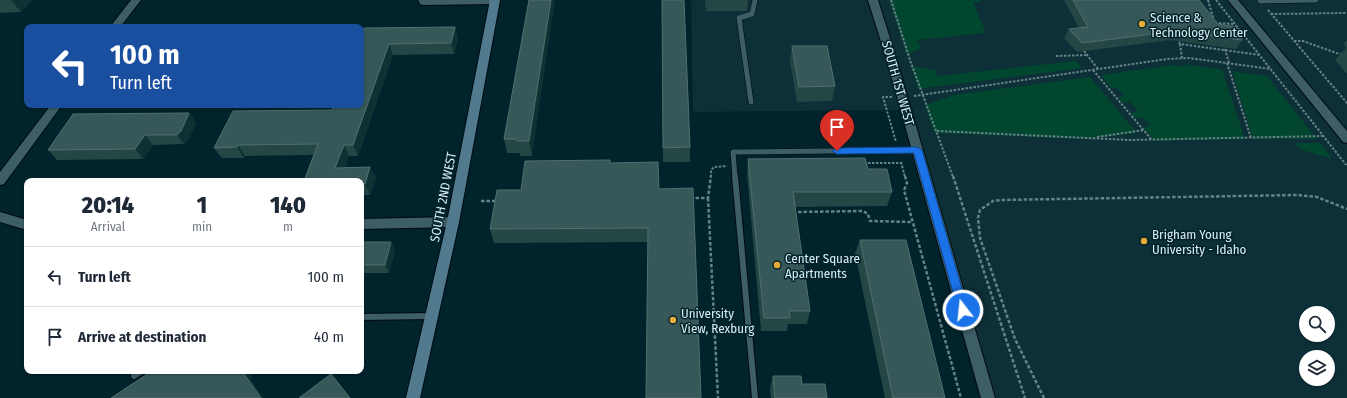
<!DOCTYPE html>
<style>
:root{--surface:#fff;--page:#f6f6f7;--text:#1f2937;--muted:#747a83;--line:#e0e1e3}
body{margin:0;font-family:"Fira Sans Condensed",sans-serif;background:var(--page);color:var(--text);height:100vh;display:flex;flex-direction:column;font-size:15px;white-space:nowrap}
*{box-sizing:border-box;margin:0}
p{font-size:13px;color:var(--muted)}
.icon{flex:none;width:22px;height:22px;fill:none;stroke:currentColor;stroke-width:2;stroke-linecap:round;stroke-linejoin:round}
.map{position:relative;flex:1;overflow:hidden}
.drawer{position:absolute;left:24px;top:178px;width:340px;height:196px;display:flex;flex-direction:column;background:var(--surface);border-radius:8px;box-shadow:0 1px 3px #0004}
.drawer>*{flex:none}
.top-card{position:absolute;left:24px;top:24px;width:340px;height:84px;border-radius:8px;box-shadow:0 1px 3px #0004;background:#1a4fa0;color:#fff;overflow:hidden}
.controls{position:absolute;left:1299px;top:306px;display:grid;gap:8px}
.controls a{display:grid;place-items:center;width:36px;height:36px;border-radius:50%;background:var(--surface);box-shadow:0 1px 3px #0004;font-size:20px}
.pin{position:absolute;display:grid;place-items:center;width:34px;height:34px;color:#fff;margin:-41px -17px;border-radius:50% 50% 50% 0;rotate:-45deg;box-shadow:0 0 4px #0007}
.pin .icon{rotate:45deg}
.me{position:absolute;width:44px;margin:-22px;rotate:344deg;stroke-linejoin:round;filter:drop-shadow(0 0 3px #0008)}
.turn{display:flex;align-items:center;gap:14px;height:84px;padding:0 20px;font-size:18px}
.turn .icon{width:52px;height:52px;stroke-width:2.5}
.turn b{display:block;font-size:28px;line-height:34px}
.eta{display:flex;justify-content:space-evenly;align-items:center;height:68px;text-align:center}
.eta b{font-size:24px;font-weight:800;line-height:28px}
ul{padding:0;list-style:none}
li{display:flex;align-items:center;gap:12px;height:60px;padding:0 20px;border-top:1px solid var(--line)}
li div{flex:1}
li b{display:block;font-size:15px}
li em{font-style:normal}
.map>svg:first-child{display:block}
</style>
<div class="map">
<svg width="1347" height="398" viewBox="0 0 1347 398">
<rect width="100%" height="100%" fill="#01232b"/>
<path fill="#0d2f37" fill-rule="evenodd" d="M691 0H1347V398H986L905 110 693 112ZM1306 313H1328V335H1306ZM1306 357H1328V379H1306Z"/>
<g fill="#01472f">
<polygon points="889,0 981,0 980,2 973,2 986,33 917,40 922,48 907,55"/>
<polygon points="1076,61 1082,68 918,89 911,66 935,70 938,76"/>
<polygon points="1185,64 1222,70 1245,139 1155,141 1143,128 1150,126 1142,117 1135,118 1131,113 1138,111 1130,102 1123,103 1118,97 1124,96 1117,88 1111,88 1101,75 1174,65 1186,67"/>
<polygon points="1232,71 1267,76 1317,139 1253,139"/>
<polygon points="1090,77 1137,133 1088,139 934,133 925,105 954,95"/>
<polygon points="1295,143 1320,143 1332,159 1300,149"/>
</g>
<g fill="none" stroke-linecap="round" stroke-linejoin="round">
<g stroke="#000b11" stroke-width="6">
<g id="lane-far1">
<polyline points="1260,1 1316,0"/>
<polyline points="751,102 739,18 752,14 755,0"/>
<polyline points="735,177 733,152 917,150"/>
</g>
</g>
<g stroke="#000b11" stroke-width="8">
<g id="lane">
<polyline points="735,176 755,398"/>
<polyline points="361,317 432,316"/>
<polyline points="134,376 142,371"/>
</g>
</g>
<g stroke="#000b11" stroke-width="2">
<g id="street">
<polygon points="131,0 141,0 120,27 110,27"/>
<polygon points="418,0 499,0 500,1 495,4 423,5 420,4"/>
<polygon points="868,0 878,0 897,61 995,398 981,398 887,61"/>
<polygon points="1228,0 1238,0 1347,131 1347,143 1343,142"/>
<polygon points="51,105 62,105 4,184 0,185 0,172"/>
<polygon points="0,212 27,220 27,230 0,222"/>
<polygon points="453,217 457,219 459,222 457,225 453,227 361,229 361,219"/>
</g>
</g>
<g stroke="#000b11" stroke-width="2">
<polygon id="secondary" points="490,0 500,0 459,222 420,398 406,398 447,222"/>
</g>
<g stroke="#678188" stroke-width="2" stroke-dasharray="2.5 1.5" stroke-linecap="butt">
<polyline points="891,0 910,60 953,177"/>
<polyline points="1208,0 1214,21"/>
<polyline points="1216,0 1347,166"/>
<polyline points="1268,10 1347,103"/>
<polyline points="1271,14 1347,13"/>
<polyline points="1215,23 1235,24"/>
<polyline points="1294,41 1303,41 1342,55"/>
<polyline points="1179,42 1180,44 1260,55"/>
<polyline points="1180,44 1182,58"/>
<polyline points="1225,49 1229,63"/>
<polyline points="1084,51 1098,69"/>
<polyline points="1056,56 1088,55"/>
<polyline points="1227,63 1251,138"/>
<polyline points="1093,70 1151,139"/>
<polyline points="914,96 1167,59 1189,58 1271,69"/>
<polyline points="892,97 883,97 896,142"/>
<polyline points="937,131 1129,140 1324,136"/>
<polyline points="1097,137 1144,130"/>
<polyline points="901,162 905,177"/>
<polyline points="864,163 901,163"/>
<polyline points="711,177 711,170 714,167 727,166"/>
</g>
<g stroke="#678188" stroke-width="2.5" stroke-dasharray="3.5 2" stroke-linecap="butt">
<polyline points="905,176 907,183 904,190 961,398"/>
<polyline points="953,176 1025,398"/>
<polyline points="690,198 708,198 711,176"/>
<polyline points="708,198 718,398"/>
<polyline points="481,201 497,201"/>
<polyline points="798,212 863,211 868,214 870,221 912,222"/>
<polyline points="1044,398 1015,339 980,238 978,218 980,210 993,201 1001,200 1298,195 1317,197 1347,209"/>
</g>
<use href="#lane-far1" stroke="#3d5e67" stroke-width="5"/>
<use href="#lane" stroke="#3d5e67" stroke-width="6"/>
<use href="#street" fill="#3d5e67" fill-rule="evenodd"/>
<use href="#secondary" fill="#517a8f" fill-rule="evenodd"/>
</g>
<g fill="#244645">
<polygon points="0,0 32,0 21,12 0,13"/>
<polygon points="529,0 532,156 520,156 520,153 507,153 504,139"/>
<polygon points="662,0 690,147 690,162 663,162"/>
<polygon points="705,0 748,0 747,11 706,11"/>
<polygon points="1064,0 1199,0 1218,24 1242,40 1236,49 1170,40 1077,52 1064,38 1069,29 1079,28"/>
<polygon points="455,27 458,38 454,54 393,55 358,156 349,156 345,167 370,167 376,178 370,195 361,195 361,181 314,155 245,156 244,158 222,158 214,148 332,110 361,34"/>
<polygon points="1347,40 1347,74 1335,60 1346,48 1343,44"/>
<polygon points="792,46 835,86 832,101 797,102 790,61"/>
<polygon points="189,113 196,123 188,140 184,144 153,145 143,159 57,160 48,150"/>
<polygon points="748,159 868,169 892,192 887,206 795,207 810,311 807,324 788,324 787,331 761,331 747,174"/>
<polygon points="658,162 648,242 494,243 490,229 521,190 610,163"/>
<polygon points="860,240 945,398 885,398 855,253"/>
<polygon points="361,242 395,250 389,273 361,273"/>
<polygon points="773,376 802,384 827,398 771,398 770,388"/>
</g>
<g fill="#0e3133">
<polygon points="11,0 32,0 21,12"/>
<polygon points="551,0 555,0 532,156 529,141"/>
<polygon points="455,27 458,38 454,54 451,43"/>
<polygon points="389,44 393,55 358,156 353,145"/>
<polygon points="189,113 196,123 188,140 184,144 177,135"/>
<polygon points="145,135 153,145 143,159 135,149"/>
<polygon points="238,145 245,156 244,158 237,147"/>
<polygon points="344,145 349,156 341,178 335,168"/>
<polygon points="370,167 376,178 370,195 365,184"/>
<polygon points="391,242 395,250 389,273 385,265"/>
<polygon points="242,371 249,371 253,378 251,380 264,398 261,398"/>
</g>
<g fill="#375858" stroke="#516f70">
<polygon points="529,0 551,0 529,141 517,141 517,139 504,139"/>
<polygon points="662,0 684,0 690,147 663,148"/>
<polygon points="1073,0 1199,0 1218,24 1237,27 1242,40 1176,31 1082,43 1069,29 1088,27"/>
<polygon points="455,27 451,43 389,44 353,145 344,145 335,168 370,167 365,184 361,184 361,181 304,181 318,144 238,145 237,147 214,148 233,111 332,110 334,105 361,105 361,34 364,28"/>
<polygon points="792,46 827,46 835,86 799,87"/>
<polygon points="189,113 181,131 177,135 145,135 135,149 48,150 73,114"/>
<polygon points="865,158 868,169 887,169 892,192 793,192 810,311 789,311 790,318 764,318 748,159"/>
<polygon points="610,160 610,163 658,162 659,189 693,188 701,398 646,398 648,228 490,229 497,190 521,190 525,161"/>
<polygon points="860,240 906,240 945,398 893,398"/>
<polygon points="361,242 391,242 385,265 361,265"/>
<polygon points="147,371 168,371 169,372 171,371 242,371 261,398 111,398 149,373"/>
<polygon points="331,374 350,398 299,398"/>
<polygon points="773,376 801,376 802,384 825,384 827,398 775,398"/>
</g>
<polygon fill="#1a73e8" stroke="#114b97" points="917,147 922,150 968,310 966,314 963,315 959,314 958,310 914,153 837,154 832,151 837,148"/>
<g fill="#e7ac37" stroke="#01232b" stroke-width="1.5">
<circle cx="1142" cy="24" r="4"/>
<circle cx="1144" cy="241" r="4"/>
<circle cx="777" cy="265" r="4"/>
<circle cx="673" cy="320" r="4"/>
</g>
<g text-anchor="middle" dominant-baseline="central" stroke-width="3" stroke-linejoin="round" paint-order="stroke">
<g font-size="13" fill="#daecf2" stroke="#01232b" text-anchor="start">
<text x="1150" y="17">Science &amp;<tspan x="1150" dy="15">Technology Center</tspan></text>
<text x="1152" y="234">Brigham Young<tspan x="1152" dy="15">University - Idaho</tspan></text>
<text x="785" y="258">Center Square<tspan x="785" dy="15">Apartments</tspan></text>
<text x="681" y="313">University<tspan x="681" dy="15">View, Rexburg</tspan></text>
</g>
<g font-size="13" fill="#daecf2" stroke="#01232b">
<text transform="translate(898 83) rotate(74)">SOUTH 1ST WEST</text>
<text transform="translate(443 197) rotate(-79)">SOUTH 2ND WEST</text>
</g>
</g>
</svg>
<div class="controls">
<a><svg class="icon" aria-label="search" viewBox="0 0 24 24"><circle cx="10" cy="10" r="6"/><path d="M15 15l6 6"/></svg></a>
<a><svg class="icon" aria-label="layers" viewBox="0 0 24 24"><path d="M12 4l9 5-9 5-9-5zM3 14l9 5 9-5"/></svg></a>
</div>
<div class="pin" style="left:837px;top:151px;background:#d93025"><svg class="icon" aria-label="arrive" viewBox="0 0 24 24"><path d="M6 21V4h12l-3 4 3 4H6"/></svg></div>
<svg class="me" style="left:963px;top:310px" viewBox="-20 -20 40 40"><circle r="17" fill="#1a73e8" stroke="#fff" stroke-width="3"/><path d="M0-11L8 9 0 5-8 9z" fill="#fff"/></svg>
<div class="top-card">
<div class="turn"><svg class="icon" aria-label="left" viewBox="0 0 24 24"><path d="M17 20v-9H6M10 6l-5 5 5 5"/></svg><div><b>100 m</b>Turn left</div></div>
</div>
<section class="drawer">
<div class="eta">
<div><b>20:14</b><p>Arrival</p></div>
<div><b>1</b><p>min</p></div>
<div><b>140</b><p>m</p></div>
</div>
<ul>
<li><svg class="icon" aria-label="left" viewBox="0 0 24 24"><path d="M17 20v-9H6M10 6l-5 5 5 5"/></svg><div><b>Turn left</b></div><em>100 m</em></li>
<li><svg class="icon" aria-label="arrive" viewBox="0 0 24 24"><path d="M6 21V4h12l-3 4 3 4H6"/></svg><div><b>Arrive at destination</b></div><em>40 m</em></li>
</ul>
</section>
</div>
